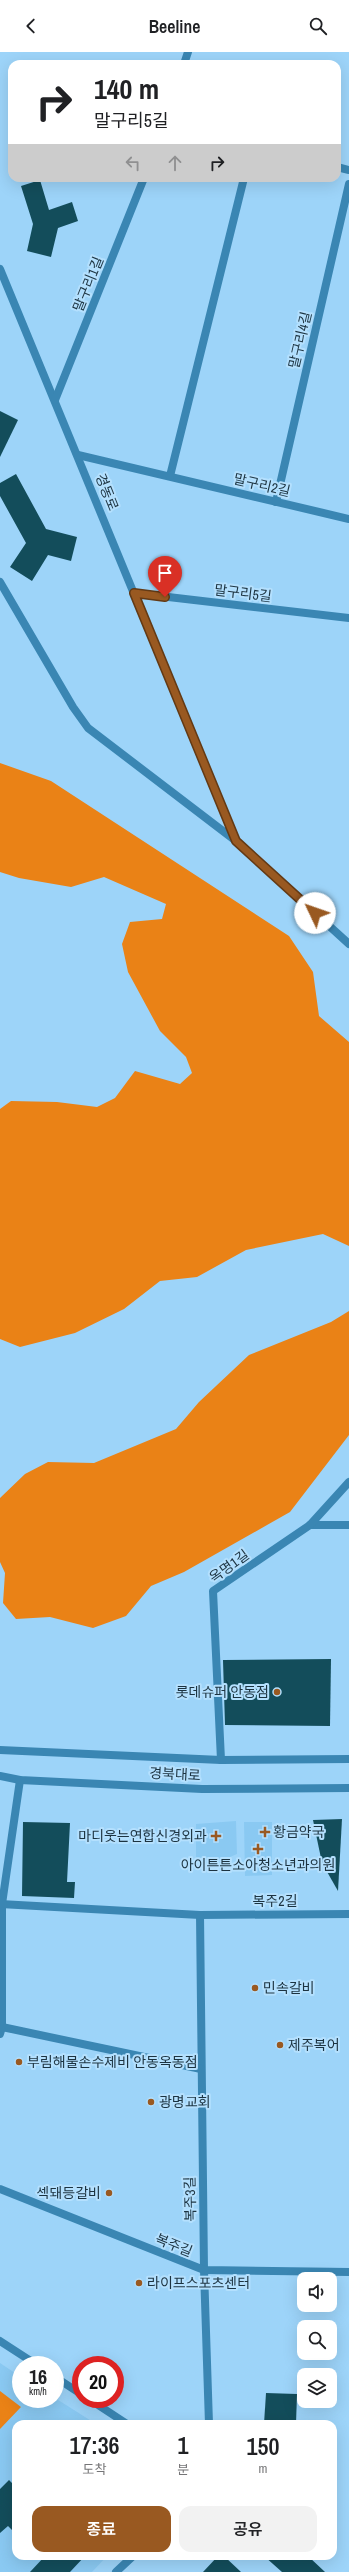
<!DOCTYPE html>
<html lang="ko">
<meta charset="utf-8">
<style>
:root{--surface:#fff;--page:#f2f2f2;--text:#202124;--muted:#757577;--accent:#995921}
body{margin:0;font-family:"Archivo Narrow","Noto Sans KR",sans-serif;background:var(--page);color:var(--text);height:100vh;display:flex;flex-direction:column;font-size:15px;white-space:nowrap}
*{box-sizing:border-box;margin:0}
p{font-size:13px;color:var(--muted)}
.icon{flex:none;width:22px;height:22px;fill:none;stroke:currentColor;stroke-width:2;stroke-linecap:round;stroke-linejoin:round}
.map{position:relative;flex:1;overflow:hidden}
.drawer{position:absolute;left:12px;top:2368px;width:325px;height:140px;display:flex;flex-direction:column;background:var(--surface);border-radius:12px;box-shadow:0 4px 16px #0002}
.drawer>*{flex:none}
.hud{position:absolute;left:8px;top:8px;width:333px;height:122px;border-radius:12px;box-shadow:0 4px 16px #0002;background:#fff;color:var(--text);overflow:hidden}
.controls{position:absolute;left:297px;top:2220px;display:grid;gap:8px}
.controls a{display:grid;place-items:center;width:40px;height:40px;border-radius:8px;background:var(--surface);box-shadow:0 4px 16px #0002;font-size:20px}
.speed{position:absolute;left:12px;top:2304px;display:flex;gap:8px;font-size:20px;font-weight:700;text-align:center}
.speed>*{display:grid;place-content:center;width:52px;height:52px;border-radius:50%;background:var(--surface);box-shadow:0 4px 16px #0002;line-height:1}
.speed small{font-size:10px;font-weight:400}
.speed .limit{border:6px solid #d22;background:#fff;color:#111}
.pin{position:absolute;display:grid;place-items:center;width:34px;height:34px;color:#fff;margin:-41px -17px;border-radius:50% 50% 50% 0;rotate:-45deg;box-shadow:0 0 4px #0007}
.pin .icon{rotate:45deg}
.me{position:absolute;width:44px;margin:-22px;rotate:312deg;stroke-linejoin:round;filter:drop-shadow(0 0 3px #0008)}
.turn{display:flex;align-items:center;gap:14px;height:84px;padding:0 20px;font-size:18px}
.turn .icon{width:52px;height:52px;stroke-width:2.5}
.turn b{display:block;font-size:28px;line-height:34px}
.lanes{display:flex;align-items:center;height:38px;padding:0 20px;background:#0003;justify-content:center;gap:20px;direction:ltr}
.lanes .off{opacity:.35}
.eta{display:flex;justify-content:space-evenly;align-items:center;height:68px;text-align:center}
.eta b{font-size:24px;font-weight:600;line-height:28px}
.primary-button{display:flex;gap:8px;margin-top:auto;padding:8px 20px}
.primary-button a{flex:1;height:46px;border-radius:12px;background:var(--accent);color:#fff;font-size:16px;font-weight:600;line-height:46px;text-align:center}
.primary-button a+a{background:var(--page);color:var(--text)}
header{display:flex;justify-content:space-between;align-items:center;height:52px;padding:0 20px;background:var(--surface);font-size:18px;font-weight:600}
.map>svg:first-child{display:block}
</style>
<header><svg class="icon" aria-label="back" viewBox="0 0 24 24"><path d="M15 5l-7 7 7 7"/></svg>Beeline<svg class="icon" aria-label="search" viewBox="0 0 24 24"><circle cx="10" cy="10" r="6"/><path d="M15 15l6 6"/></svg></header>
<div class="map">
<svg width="349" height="2520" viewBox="0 0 349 2520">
<rect width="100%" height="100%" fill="#9dd4f9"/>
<g fill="#8ac9f2">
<polygon points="236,1769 237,1802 230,1805 231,1814 206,1815 196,1805 196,1772"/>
<polygon points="244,1770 272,1770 272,1823 245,1824"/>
<polygon points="0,2311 21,2325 21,2347 55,2346 96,2372 16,2372 16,2504 107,2504 92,2520 0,2520"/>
</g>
<g fill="#ea8216">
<polygon points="0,711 51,729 289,884 313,920 319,964 349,990 349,1194 323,1182 246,1198 197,1225 160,1229 124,1257 75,1281 20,1295 0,1287 0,1057 11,1049 57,1050 97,1055 115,1046 135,1019 180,1032 192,1021 186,1005 160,979 128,920 122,892 130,870 162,867 166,852 104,825 71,835 19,826 0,820"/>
<polygon points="349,1259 349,1383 290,1460 184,1520 151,1534 126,1564 93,1576 50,1565 16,1567 3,1551 5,1521 0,1510 0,1446 25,1422 48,1410 94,1411 176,1377 199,1350 249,1303 331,1270"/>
<polygon points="0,2339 21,2355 0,2377"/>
</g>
<g fill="#134d5b">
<polygon points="40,128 49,158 72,150 78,169 58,176 51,205 27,199 33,172 21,134"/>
<polygon points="0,359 18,368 0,405"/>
<polygon points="16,422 46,477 77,485 71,509 48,503 32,529 10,515 26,491 0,444 0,431"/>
<polygon points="331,1607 330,1674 225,1673 223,1608"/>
<polygon points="342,1767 338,1839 322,1811 313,1768"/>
<polygon points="23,1770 70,1771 67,1830 75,1830 74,1846 22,1844"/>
<polygon points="266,2341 297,2342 296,2372 264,2372"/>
<polygon points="9,2428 16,2435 16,2482 8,2474 0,2481 0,2437"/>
<polygon points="45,2504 85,2504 70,2520 30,2520"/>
<polygon points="218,2504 224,2504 241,2520 203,2520"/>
<polygon points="264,2504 308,2504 325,2520 282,2520"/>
</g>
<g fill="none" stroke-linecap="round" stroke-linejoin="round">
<polyline stroke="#3a86b3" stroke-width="8" points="0,530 73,655 88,676 236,789 349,892"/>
<g stroke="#3a86b3" stroke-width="8">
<polyline points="184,12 188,0"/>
<polyline points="337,115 349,118"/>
<polyline points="0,217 236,789"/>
<polyline points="55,348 144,126"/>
<polyline points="78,403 349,467"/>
<polyline points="170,424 244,126"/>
<polyline points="276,450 349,132"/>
<polyline points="134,541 349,566"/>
<polyline points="310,1473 349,1473"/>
<polyline points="221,1708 213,1539 310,1473 349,1430"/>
<polyline points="0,1852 200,1863 349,1862"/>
<polyline points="200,1863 204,2218 209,2372"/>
<polyline points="2,1975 201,2017"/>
<polyline points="0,1982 2,1975 2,1852 20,1728"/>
<polyline points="0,2137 204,2218 349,2220"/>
<polyline points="0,2289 37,2313"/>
<polyline points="55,2325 81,2342"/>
<polyline points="89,2347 127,2372"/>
<polyline points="116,2520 133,2504"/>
</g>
<g stroke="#3a86b3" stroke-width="8">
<polyline points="0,1698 221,1708 349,1707"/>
<polyline points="0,1724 20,1728 202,1737 349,1736"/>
</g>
</g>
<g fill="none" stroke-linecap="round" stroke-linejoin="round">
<g stroke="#633a15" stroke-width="10">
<polyline id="route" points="165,545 134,541 236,789 315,861"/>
</g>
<use href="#route" stroke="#995921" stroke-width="7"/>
</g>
<g fill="#995921" stroke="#b4e0fe" stroke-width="1.5">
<circle cx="277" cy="1640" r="4"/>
<path d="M263 1774h4v4h4v4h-4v4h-4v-4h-4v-4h4z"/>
<path d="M214 1778h4v4h4v4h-4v4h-4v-4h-4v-4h4z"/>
<path d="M256 1791h4v4h4v4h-4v4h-4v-4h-4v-4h4z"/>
<circle cx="255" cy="1936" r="4"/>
<circle cx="280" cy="1993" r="4"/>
<circle cx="19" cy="2010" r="4"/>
<circle cx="151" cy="2050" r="4"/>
<circle cx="109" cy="2141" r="4"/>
<circle cx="139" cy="2231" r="4"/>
</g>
<g text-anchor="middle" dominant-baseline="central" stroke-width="4" stroke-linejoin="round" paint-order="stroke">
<g font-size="14" fill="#1c3341" stroke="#b4e0fe">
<text transform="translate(88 232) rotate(-68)">말구리1길</text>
<text transform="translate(300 288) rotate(-77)">말구리4길</text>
<text transform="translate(262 433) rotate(13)">말구리2길</text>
<text transform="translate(107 440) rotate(68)">경동로</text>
<text transform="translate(243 541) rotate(7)">말구리5길</text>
<text transform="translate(229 1514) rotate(-36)">옥명1길</text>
<text transform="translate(175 1722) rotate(3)">경북대로</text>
<text x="275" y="1849">복주2길</text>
<text transform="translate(190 2147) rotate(-91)">복주3길</text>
<text transform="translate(174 2193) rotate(22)">복주길</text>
</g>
<g font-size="14" fill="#1c3341" stroke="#b4e0fe" text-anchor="start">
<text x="269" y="1640" text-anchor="end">롯데슈퍼 안동점</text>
<text x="273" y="1780">황금약국</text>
<text x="207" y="1784" text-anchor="end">마디웃는연합신경외과</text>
<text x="258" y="1813" text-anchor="middle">아이튼튼소아청소년과의원</text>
<text x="263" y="1936">민속갈비</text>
<text x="288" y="1993">제주복어</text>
<text x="27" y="2010">부림해물손수제비 안동옥동점</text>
<text x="159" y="2050">광명교회</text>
<text x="101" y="2141" text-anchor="end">섹돼등갈비</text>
<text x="147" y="2231">라이프스포츠센터</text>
</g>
</g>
</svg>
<div class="controls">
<a><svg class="icon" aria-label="sound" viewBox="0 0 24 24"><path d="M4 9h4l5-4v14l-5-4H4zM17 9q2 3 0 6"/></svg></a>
<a><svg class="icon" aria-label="search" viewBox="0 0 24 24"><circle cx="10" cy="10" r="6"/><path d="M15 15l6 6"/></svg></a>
<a><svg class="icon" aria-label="layers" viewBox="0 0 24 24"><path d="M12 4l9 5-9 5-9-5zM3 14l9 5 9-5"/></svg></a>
</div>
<div class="speed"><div>16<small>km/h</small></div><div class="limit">20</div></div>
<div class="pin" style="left:165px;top:545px;background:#d93025"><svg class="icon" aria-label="arrive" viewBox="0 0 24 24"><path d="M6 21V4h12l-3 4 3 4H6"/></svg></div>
<svg class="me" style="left:315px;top:861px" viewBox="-20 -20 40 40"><circle r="19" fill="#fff"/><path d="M0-13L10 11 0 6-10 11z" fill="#995921"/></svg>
<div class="hud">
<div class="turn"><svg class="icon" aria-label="right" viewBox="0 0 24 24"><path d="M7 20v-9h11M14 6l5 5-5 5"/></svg><div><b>140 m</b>말구리5길</div></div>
<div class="lanes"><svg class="icon off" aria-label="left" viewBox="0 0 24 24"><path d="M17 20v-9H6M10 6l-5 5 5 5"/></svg><svg class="icon off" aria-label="ahead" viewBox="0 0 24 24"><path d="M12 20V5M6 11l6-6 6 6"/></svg><svg class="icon" aria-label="right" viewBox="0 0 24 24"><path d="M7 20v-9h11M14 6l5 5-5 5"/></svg></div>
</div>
<section class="drawer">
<div class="eta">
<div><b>17:36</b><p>도착</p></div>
<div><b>1</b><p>분</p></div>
<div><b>150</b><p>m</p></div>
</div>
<div class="primary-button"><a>종료</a><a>공유</a></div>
</section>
</div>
